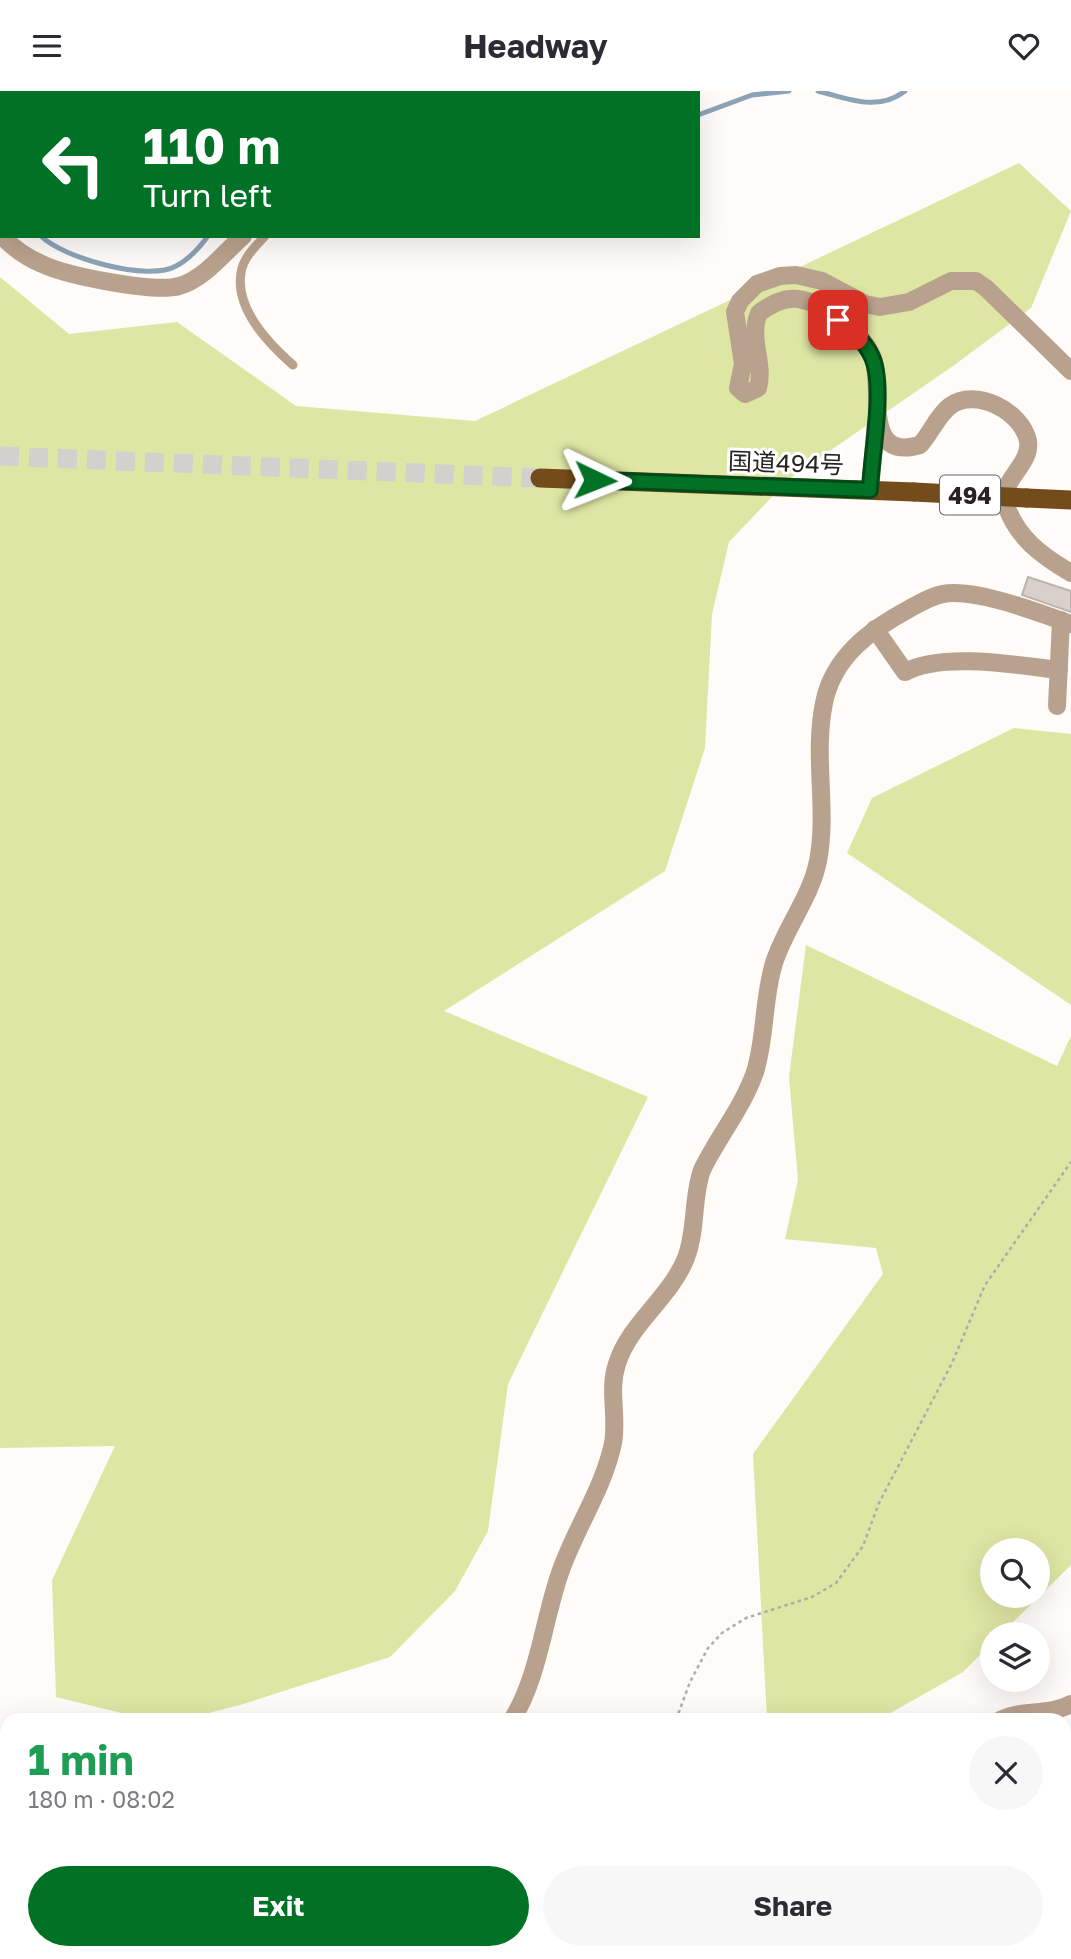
<!DOCTYPE html>
<meta charset="utf-8">
<style>
:root{--surface:#fff;--page:#f7f7f7;--text:#2b2b33;--muted:#7c7c81;--accent:#017225}
body{margin:0;font-family:"Golos Text","Noto Sans JP",sans-serif;background:var(--page);color:var(--text);height:100vh;display:flex;flex-direction:column;font-size:26px;white-space:nowrap}
*{box-sizing:border-box;margin:0}
p{font-size:23px;color:var(--muted)}
.icon{flex:none;width:38px;height:38px;fill:none;stroke:currentColor;stroke-width:2;stroke-linecap:round;stroke-linejoin:round}
.map{position:relative;flex:1;overflow:hidden}
.drawer{position:absolute;left:0px;top:1622px;width:1071px;height:247px;display:flex;flex-direction:column;background:var(--surface);border-radius:21px 21px 0 0;box-shadow:0 7px 28px #0002}
.drawer>*{flex:none}
.guide{position:absolute;left:0px;top:0px;width:700px;height:147px;box-shadow:0 7px 28px #0002;background:#017225;color:#fff;overflow:hidden}
.fabs{position:absolute;left:980px;top:1447px;display:grid;gap:14px}
.fabs a{display:grid;place-items:center;width:70px;height:70px;border-radius:50%;background:var(--surface);box-shadow:0 7px 28px #0002;font-size:35px}
.pin{position:absolute;display:grid;place-items:center;width:60px;height:60px;color:#fff;margin:-30px;border-radius:14px;box-shadow:0 4px 10px #0006}
.me{position:absolute;width:77px;margin:-38px;rotate:92deg;stroke-linejoin:round;filter:drop-shadow(0 0 5px #0008)}
.turn{display:flex;align-items:center;gap:24px;height:147px;padding:0 28px;font-size:32px}
.turn .icon{width:91px;height:91px;stroke-width:2.5}
.turn b{display:block;font-size:49px;line-height:60px}
.round{display:grid;place-items:center;flex:none;width:74px;height:74px;border-radius:37px;background:var(--page)}
.headline{display:flex;align-items:center;justify-content:space-between;height:119px;padding:0 28px}
h1{font-size:42px;font-weight:700;line-height:52px;color:#1e9e55}
.action{display:flex;gap:14px;margin-top:auto;padding:14px 28px}
.action a{flex:1;height:80px;border-radius:42px;background:var(--accent);color:#fff;font-size:28px;font-weight:700;line-height:80px;text-align:center}
.action a+a{background:var(--page);color:var(--text)}
header{display:flex;justify-content:space-between;align-items:center;height:91px;padding:0 28px;background:var(--surface);font-size:32px;font-weight:700}
.map>svg:first-child{display:block}
</style>
<header><svg class="icon" aria-label="menu" viewBox="0 0 24 24"><path d="M4 6h16M4 12h16M4 18h16"/></svg>Headway<svg class="icon" aria-label="heart" viewBox="0 0 24 24"><path d="M12 20l-8-8c-3-5 5-10 8-4 3-6 11-1 8 4z"/></svg></header>
<div class="map">
<svg width="1071" height="1868" viewBox="0 0 1071 1868">
<rect width="100%" height="100%" fill="#fefbf8"/>
<g fill="#dee6a4" fill-rule="evenodd">
<polygon points="1019,72 1071,120 1031,217 953,275 789,388 729,451 712,523 705,657 665,780 444,920 648,1006 508,1293 488,1440 455,1500 390,1566 240,1614 181,1629 150,1629 56,1606 52,1489 115,1355 0,1357 0,186 69,243 177,231 296,315 475,330"/>
<polygon points="1014,637 1071,643 1071,914 847,762 872,707"/>
<path d="M806 854 1057 975 1071 945V1474L1001 1543 992 1544V1552L963 1581 878 1629H767L753 1363 883 1183 876 1157 785 1148 798 1089 789 986ZM992 1460H1038V1505H992Z"/>
</g>
<g fill="none" stroke-linecap="round" stroke-linejoin="round">
<g stroke="#8ca2b6" stroke-width="5">
<polyline points="644,0 645,2"/>
<path d="M818 0C849 8 878 21 905 0"/>
<polyline points="331,2 335,0"/>
<polyline points="698,24 752,4 789,0"/>
<polyline points="0,66 2,67"/>
<path d="M41 145C63 167 148 191 176 175 188 169 200 156 208 145"/>
</g>
<g stroke="#b8d8f6" stroke-width="30">
<polyline points="739,1862 746,1868"/>
<polyline points="463,1868 474,1862"/>
</g>
</g>
<polygon fill="#d8d0cb" stroke="#bbb3ae" stroke-width="2" points="1028,486 1071,500 1071,521 1022,504"/>
<g fill="none" stroke-linecap="round" stroke-linejoin="round">
<polyline stroke="#d3d0cd" stroke-width="19" stroke-dasharray="19 10" stroke-linecap="butt" points="0,365 540,387"/>
<polyline stroke="#afacaa" stroke-width="2.5" stroke-dasharray="3.5 3.5" stroke-linecap="butt" points="676,1629 690,1591 708,1557 722,1542 746,1527 812,1506 836,1492 863,1455 879,1412 952,1272 985,1194 1071,1071"/>
<g stroke="#b9a28d" stroke-width="9">
<polyline points="0,20 2,21"/>
<path d="M265 145C255 156 243 167 241 182 235 218 268 252 293 274"/>
</g>
<g stroke="#b9a28d" stroke-width="18">
<polyline points="401,2 403,0"/>
<path d="M2 145C13 157 28 167 42 173 67 185 154 202 179 195 203 189 225 161 243 145"/>
<path d="M1071 280 986 197 976 190H951L909 211 880 216 865 213 822 190 796 184 780 185 757 193 740 210 735 221 743 273 738 297 745 303 758 297C765 272 748 247 759 222 770 214 783 206 798 208 825 212 863 242 873 267 884 296 861 371 920 354 931 342 937 325 950 315 975 296 1022 320 1028 350 1032 374 998 390 1006 414 1017 447 1042 465 1071 482"/>
<polyline points="870,399 876,330"/>
<path d="M875 538 905 581C942 561 1017 574 1059 579"/>
<polyline points="1057,615 1061,529"/>
<path d="M512 1629C540 1583 543 1529 561 1479 576 1437 604 1396 613 1352 618 1325 608 1299 617 1273 629 1233 670 1207 686 1167 697 1138 692 1107 702 1079 718 1046 743 1016 755 981 766 946 763 907 774 872 785 837 811 806 818 770 828 719 813 665 824 612 833 566 870 539 909 518 920 512 931 505 943 503 976 497 1039 522 1071 533"/>
<polyline points="1064,1854 1071,1862"/>
<polyline points="363,1862 368,1868"/>
<polyline points="813,1862 819,1868"/>
<polyline points="665,1868 666,1862"/>
</g>
<g stroke="#b9a28d" stroke-width="18">
<path d="M1000 1629C1022 1618 1049 1625 1071 1613"/>
<polyline points="0,1747 7,1747"/>
</g>
<polyline stroke="#987758" stroke-width="18" points="0,1832 5,1868"/>
<g stroke="#744b1a" stroke-width="19">
<polyline points="540,387 914,401"/>
<polyline points="1027,407 1071,409"/>
</g>
<polyline stroke="#744b1a" stroke-width="19" points="914,401 1027,407"/>
</g>
<g fill="none" stroke-linecap="round" stroke-linejoin="round">
<g stroke="#014a18" stroke-width="18">
<path id="route" d="M595 389 870 399C871 366 886 292 871 264 864 249 850 239 838 229"/>
</g>
<use href="#route" stroke="#017225" stroke-width="12"/>
</g>
<g text-anchor="middle" dominant-baseline="central" stroke-width="6" stroke-linejoin="round" paint-order="stroke">
<rect fill="#fff" stroke="#676564" stroke-width="2" x="940" y="384.5" width="60" height="39" rx="5"/>
<g font-size="23" font-weight="bold" fill="#262321">
<text x="970" y="404">494</text>
</g>
<g font-size="24" fill="#262321" stroke="#fff">
<text transform="translate(786 371) rotate(2)">国道494号</text>
</g>
</g>
</svg>
<div class="fabs">
<a><svg class="icon" aria-label="search" viewBox="0 0 24 24"><circle cx="10" cy="10" r="6"/><path d="M15 15l6 6"/></svg></a>
<a><svg class="icon" aria-label="layers" viewBox="0 0 24 24"><path d="M12 4l9 5-9 5-9-5zM3 14l9 5 9-5"/></svg></a>
</div>
<div class="pin" style="left:838px;top:229px;background:#d93025"><svg class="icon" aria-label="arrive" viewBox="0 0 24 24"><path d="M6 21V4h12l-3 4 3 4H6"/></svg></div>
<svg class="me" style="left:595px;top:389px" viewBox="-20 -20 40 40"><path d="M0-17L14 15 0 8-14 15z" fill="#017225" stroke="#fff" stroke-width="4"/></svg>
<div class="guide">
<div class="turn"><svg class="icon" aria-label="left" viewBox="0 0 24 24"><path d="M17 20v-9H6M10 6l-5 5 5 5"/></svg><div><b>110 m</b>Turn left</div></div>
</div>
<section class="drawer">
<div class="headline"><div><h1>1 min</h1><p>180 m · 08:02</p></div><a class="round"><svg class="icon" aria-label="close" viewBox="0 0 24 24"><path d="M6 6l12 12M18 6L6 18"/></svg></a></div>
<div class="action"><a>Exit</a><a>Share</a></div>
</section>
</div>
